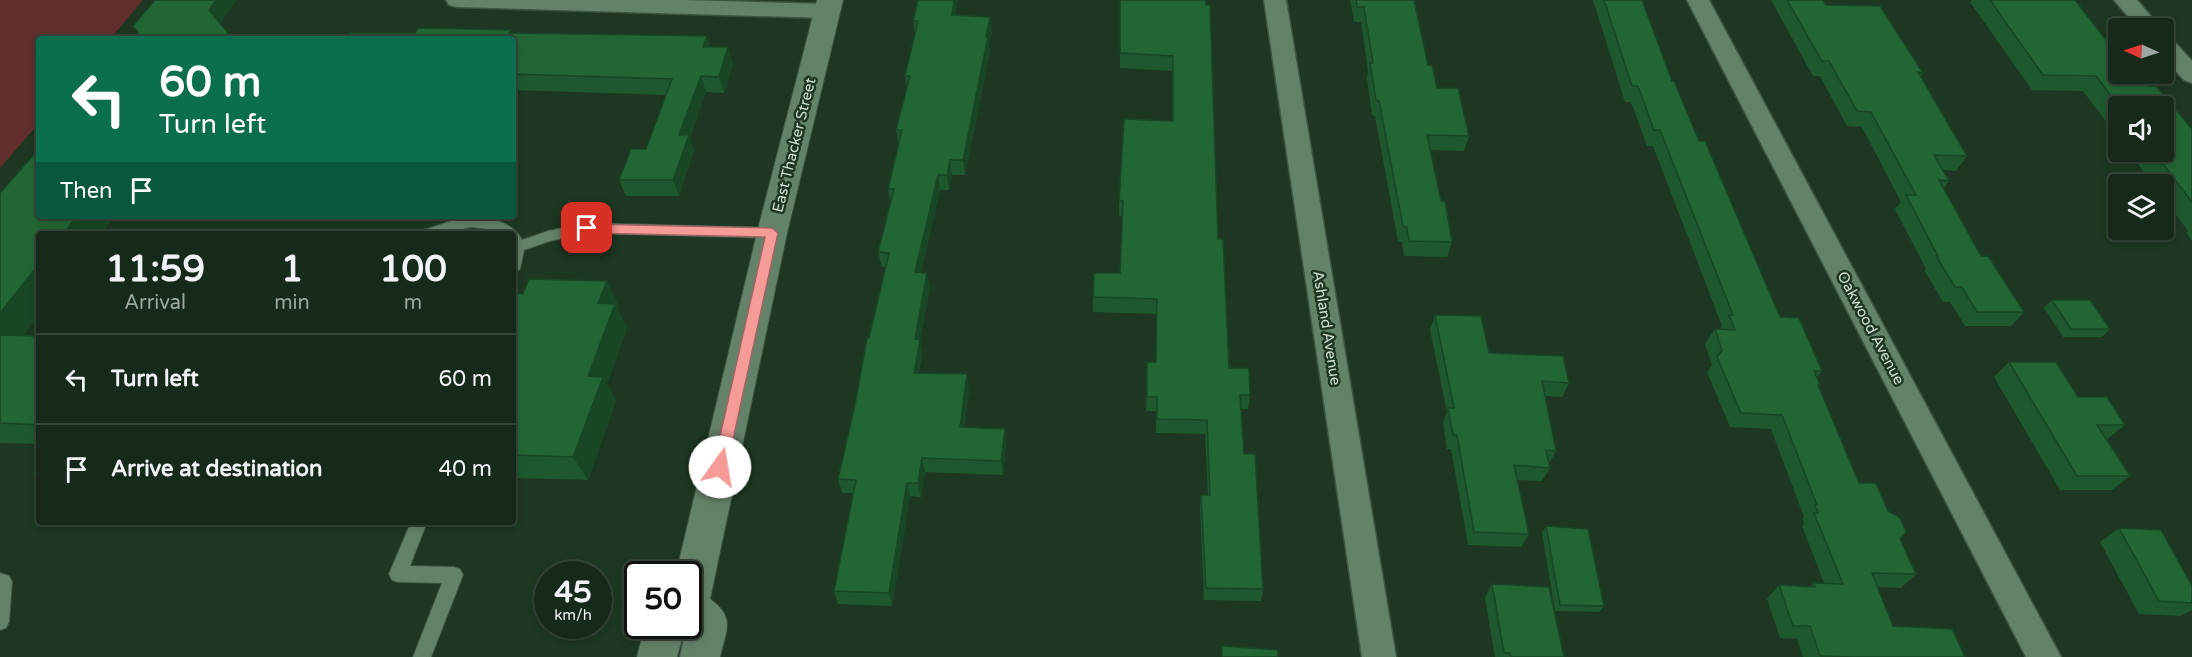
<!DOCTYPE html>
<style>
:root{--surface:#16291a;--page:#233527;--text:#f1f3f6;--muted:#9ea6a2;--line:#354539}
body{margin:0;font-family:"Varela Round",sans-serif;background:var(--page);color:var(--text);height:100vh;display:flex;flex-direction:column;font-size:22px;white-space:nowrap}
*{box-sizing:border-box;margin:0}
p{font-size:20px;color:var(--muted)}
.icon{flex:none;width:33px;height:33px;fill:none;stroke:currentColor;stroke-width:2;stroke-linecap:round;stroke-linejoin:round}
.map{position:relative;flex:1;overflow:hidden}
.sheet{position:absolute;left:36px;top:231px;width:480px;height:294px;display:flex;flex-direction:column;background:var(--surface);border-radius:6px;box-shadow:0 3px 9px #0003,0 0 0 2px var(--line)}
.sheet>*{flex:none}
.banner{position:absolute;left:36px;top:36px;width:480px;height:183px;border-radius:6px;box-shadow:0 3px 9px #0003,0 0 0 2px var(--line);background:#0b6e4f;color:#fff;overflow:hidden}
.needle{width:39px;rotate:273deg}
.fabs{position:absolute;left:2108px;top:18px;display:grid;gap:12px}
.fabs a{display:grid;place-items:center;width:66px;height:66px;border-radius:6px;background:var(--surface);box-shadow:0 3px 9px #0003,0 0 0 2px var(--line);font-size:30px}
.speed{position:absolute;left:534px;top:561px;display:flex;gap:12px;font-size:30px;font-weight:700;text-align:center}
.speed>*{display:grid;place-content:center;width:78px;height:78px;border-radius:50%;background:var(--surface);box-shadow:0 3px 9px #0003,0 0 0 2px var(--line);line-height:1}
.speed small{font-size:15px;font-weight:400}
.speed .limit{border:3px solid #111;border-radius:9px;background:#fff;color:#111}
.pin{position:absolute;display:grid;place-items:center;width:51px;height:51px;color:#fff;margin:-26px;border-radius:12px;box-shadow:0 3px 9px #0006}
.me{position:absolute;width:66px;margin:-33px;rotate:13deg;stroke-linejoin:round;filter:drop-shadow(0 0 4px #0008)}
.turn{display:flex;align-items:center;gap:21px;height:126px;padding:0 24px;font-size:27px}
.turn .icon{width:78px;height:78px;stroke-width:2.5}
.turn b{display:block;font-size:42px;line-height:51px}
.then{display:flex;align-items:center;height:57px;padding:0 24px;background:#0003;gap:12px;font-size:22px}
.eta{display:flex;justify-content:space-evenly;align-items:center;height:102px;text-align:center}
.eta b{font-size:36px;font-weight:800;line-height:42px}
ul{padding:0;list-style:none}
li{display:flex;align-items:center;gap:18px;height:90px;padding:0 24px;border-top:2px solid var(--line)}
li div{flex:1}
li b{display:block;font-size:22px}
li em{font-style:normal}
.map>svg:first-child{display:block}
</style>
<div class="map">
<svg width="2192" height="657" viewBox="0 0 2192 657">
<rect width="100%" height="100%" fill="#1d3722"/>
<polygon fill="#612e2d" points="0,0 143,0 110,39 39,39 39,123 0,168"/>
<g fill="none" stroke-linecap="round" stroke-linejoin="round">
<g stroke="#3d5443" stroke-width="2">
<g id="lane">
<path d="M481 217C499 220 514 225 522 240L548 231 587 223 772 228 779 233 772 238 587 233 550 241 524 250 520 269 513 274V234H500L489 229 471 227 442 234H422L424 230 460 218Z"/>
<polygon points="411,522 427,522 410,566 454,567 460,569 463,575 431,657 413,657 442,583 398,582 392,580 389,574"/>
<polygon points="0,573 9,576 12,582 9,622 6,628 0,630"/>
</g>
</g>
<g stroke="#3d5443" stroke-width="3">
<g id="street">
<polygon points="446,0 685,0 827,4 835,6 838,11 835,16 827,18 457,7 449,5"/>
<polygon points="1264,0 1286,0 1396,657 1362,657"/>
<polygon points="1687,0 1709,0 2061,657 2026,657"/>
<polygon points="2114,0 2137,0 2161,28 2138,28"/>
<polygon points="2163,36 2171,38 2192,61 2192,83 2184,80 2163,57"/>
</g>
</g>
<g stroke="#3d5443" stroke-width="2">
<path id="secondary" d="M817 0H843L787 233 710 599C736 618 726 630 720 657H680L686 628 685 627 677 657H637L645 626H688V574H676L757 233Z"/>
</g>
<use href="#lane" fill="#648169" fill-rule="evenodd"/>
<use href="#street" fill="#648169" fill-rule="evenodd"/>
<use href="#secondary" fill="#648169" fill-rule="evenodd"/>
</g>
<g fill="#1d582e">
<polygon points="918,0 958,0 955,15 992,32 989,45 990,52 965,175 952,175 949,190 940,190 921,272 930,287 920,341 922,354 919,373 969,389 964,427 1006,443 1003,475 925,472 921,497 910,496 892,606 838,604 834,591 853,493 842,493 838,479 886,267 882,267 878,252 891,204 888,189 899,144 896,130 907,87 905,76 915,36 913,21"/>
<polygon points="1120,0 1206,0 1218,239 1229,368 1250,395 1248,409 1241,409 1244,454 1263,589 1261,601 1204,600 1200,508 1201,495 1208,495 1205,434 1156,433 1156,411 1146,411 1147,362 1156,362 1156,314 1093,312 1093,297 1120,273 1122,216 1119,216 1119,201 1172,121 1172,71 1120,68"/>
<polygon points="1350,0 1414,0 1428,65 1437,88 1469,136 1464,151 1430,150 1441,201 1452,242 1447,257 1404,256 1402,242 1398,241 1375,116 1372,115 1367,78 1368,71 1361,22 1354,22"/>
<polygon points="1593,0 1642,0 1672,81 1780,317 1822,371 1817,377 1820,385 1819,386 1859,483 1900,539 1916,574 1901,588 1877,587 1893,626 1965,657 1803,657 1797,639 1780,638 1767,599 1779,585 1810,587 1814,583 1824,583 1802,526 1804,524 1802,518 1804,517 1771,429 1730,427 1707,372 1712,365 1705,344 1715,329 1720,329 1722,326 1653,146 1647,146 1631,102 1625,102"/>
<polygon points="1771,0 1823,0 1826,5 1923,73 1920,77 1967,156 1956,171 1943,170 1949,181 1943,189 1981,256 2024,312 2011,326 1965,326 1950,302 1943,302 1924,270 1926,269 1895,209 1901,202 1862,127 1847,126 1820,76 1813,76"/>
<polygon points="1972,0 2075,0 2109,44 2148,86 2192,129 2192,241 2186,233 2188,231 2163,197 2163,184 2153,184 2129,152 2163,152 2163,106 2118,106 2118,137 2083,91 2032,90 1970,2"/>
<polygon points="512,33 710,47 733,63 724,93 706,92 690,138 694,151 679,196 626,196 619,180 646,149 666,95 513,90 513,39"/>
<polygon points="0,193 39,216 115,216 101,234 39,234 39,315 23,335 39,336 39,444 0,443"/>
<polygon points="513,293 619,306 618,310 627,328 607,384 616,401 588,480 513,478"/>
<polygon points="2052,300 2110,329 2102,337 2063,337 2044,308"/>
<polygon points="1435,315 1489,353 1569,383 1562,397 1545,396 1556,451 1549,464 1550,468 1542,481 1517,480 1529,534 1521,547 1468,545 1451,449 1447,449 1443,422 1447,412 1430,330"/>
<polygon points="2009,362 2078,397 2125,425 2107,439 2130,476 2112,490 2060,490 1994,377"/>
<polygon points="1546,526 1604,606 1599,612 1555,611 1542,533"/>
<polygon points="2119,528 2192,586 2192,610 2181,616 2139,614 2100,542"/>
<polygon points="1492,584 1564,657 1495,657 1485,598"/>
</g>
<g fill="#184725">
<polygon points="216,0 237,0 219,25 209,10"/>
<polygon points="954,0 958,0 953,31 952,15"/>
<polygon points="990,17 992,32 989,45 990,52 965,175 963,160"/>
<polygon points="707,36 712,52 703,47"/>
<polygon points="728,47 733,63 724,93 719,77"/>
<polygon points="701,76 706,92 690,138 694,151 679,196 673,180 679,135"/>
<polygon points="950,160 952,175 949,190 947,175"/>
<polygon points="938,175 940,190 917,287 915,272"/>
<polygon points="77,216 115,216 101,234 63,234"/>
<polygon points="39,264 39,315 8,355 0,349 0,313"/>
<polygon points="927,273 930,287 920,341 922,354 916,387 914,373 915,339"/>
<polygon points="607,281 619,306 618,310 627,328 607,384 616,401 588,480 573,457 588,376 598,303"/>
<polygon points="967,374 969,389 963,441 960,427"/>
<polygon points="1005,429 1006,443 1003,475 1001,461"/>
<polygon points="922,458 925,472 921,497 918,483"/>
<polygon points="907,483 910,496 892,606 889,593"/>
</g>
<g fill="#226635" stroke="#184725" stroke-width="1.5">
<polygon points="155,0 216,0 209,10 233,39 143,39 133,26"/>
<polygon points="918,0 954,0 952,15 990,17 986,37 988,37 963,160 950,160 947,175 938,175 915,272 927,273 915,339 920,340 914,373 967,374 960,427 1005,429 1001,461 922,458 918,483 907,483 889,593 834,591 856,480 838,479 855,405 867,338 869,338 889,253 878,252 894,189 888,189 902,130 896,130 910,76 905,76 918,21 913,21"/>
<polygon points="1120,0 1206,0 1206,5 1210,5 1218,239 1223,239 1229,368 1249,368 1250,395 1240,395 1244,454 1255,454 1263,589 1206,588 1201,495 1210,495 1207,420 1157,419 1157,397 1147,397 1147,362 1156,362 1157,299 1093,297 1094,273 1120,273 1123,201 1119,201 1124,119 1173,121 1173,56 1120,53"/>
<polygon points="1356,0 1414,0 1428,65 1432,65 1437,88 1458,88 1469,136 1427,135 1441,201 1445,201 1452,242 1409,241 1407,227 1403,226 1379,101 1376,100 1370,63 1373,63 1364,7 1357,7"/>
<polygon points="1604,0 1642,0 1672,81 1674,81 1699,141 1705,141 1780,317 1799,318 1822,371 1814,371 1820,385 1818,385 1859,483 1876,483 1888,511 1900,518 1906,532 1900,539 1916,574 1872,573 1893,626 1952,629 1965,657 1854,657 1820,656 1810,626 1793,626 1779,585 1815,587 1814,583 1843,584 1814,513 1818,513 1815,505 1817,505 1782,415 1741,413 1717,357 1722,350 1715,329 1735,330 1729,315 1733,315 1660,130 1654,130 1638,86 1632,86"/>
<polygon points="1787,0 1823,0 1826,5 1880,6 1923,73 1918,72 1967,156 1934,155 1949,181 1939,180 1981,256 1988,256 2024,312 1977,312 1962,287 1955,287 1936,256 1938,256 1906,195 1916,195 1871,112 1857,111 1829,61 1822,61"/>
<polygon points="1990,0 2075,0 2109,44 2116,44 2118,47 2118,74 2138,74 2148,86 2156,86 2192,129 2192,202 2154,152 2163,152 2163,106 2119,106 2096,76 2043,75"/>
<polygon points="418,28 511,30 509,33 707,36 703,47 728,47 719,77 701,76 679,135 689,135 673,180 619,180 631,149 646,149 672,79 513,74 513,39 346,39 350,33 415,33"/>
<polygon points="39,149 39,216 77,216 63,234 39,234 39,264 0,313 0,193"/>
<polygon points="529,279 607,281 598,303 615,304 588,376 603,377 573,457 513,455 513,293 523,294"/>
<polygon points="2052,300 2090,300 2110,329 2071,329"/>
<polygon points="1435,315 1481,316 1489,353 1563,356 1569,383 1542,381 1556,451 1546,450 1550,468 1514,465 1529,534 1474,532 1457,435 1453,435 1448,408 1454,408"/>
<polygon points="0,335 39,336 39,425 0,423"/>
<polygon points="2009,362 2056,362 2078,397 2107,397 2125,425 2097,425 2130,476 2077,476"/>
<polygon points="39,466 39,475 33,474"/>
<polygon points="1546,526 1588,529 1604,606 1560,605"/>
<polygon points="2119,528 2161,530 2192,586 2192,603 2159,601"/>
<polygon points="1492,584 1549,587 1564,657 1511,657 1510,653 1504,653"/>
<polygon points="1222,646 1278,650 1278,657 1222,657"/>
</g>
<polygon fill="#f59b98" stroke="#9f6563" stroke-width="1.5" points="587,224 772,228 778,233 726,472 720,474 715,472 713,467 765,237 587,233 581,228"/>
<g text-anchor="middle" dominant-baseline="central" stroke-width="5" stroke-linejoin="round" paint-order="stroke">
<g font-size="15" fill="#d0dfd2" stroke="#1d3722">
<text transform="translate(794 145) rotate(-76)">East Thacker Street</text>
<text transform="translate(1327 328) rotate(81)">Ashland Avenue</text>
<text transform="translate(1871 328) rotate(62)">Oakwood Avenue</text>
</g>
</g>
</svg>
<div class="fabs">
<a><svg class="needle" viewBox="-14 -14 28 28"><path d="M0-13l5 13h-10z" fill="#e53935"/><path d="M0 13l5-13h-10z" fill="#9ea6a2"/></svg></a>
<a><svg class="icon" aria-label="sound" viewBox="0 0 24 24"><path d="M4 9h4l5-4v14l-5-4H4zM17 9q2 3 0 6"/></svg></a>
<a><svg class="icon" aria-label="layers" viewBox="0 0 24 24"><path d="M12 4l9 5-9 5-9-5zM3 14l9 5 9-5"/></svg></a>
</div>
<div class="speed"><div>45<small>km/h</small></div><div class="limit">50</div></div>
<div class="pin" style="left:587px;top:228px;background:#d93025"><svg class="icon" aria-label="arrive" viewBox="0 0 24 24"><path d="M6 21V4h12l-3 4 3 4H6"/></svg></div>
<svg class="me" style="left:720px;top:467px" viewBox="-20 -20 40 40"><circle r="19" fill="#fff"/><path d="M0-13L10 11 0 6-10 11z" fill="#f59b98"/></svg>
<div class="banner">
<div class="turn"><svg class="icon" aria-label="left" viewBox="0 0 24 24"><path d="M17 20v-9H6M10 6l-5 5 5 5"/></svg><div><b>60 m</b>Turn left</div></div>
<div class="then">Then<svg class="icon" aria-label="arrive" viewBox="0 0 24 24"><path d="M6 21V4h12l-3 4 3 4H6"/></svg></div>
</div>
<section class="sheet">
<div class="eta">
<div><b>11:59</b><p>Arrival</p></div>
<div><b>1</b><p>min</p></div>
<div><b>100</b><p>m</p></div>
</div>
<ul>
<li><svg class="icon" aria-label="left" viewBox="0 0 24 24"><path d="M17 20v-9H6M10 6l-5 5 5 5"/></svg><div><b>Turn left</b></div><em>60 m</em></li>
<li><svg class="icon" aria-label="arrive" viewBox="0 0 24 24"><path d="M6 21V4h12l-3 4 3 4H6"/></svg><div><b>Arrive at destination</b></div><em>40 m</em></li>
</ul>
</section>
</div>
